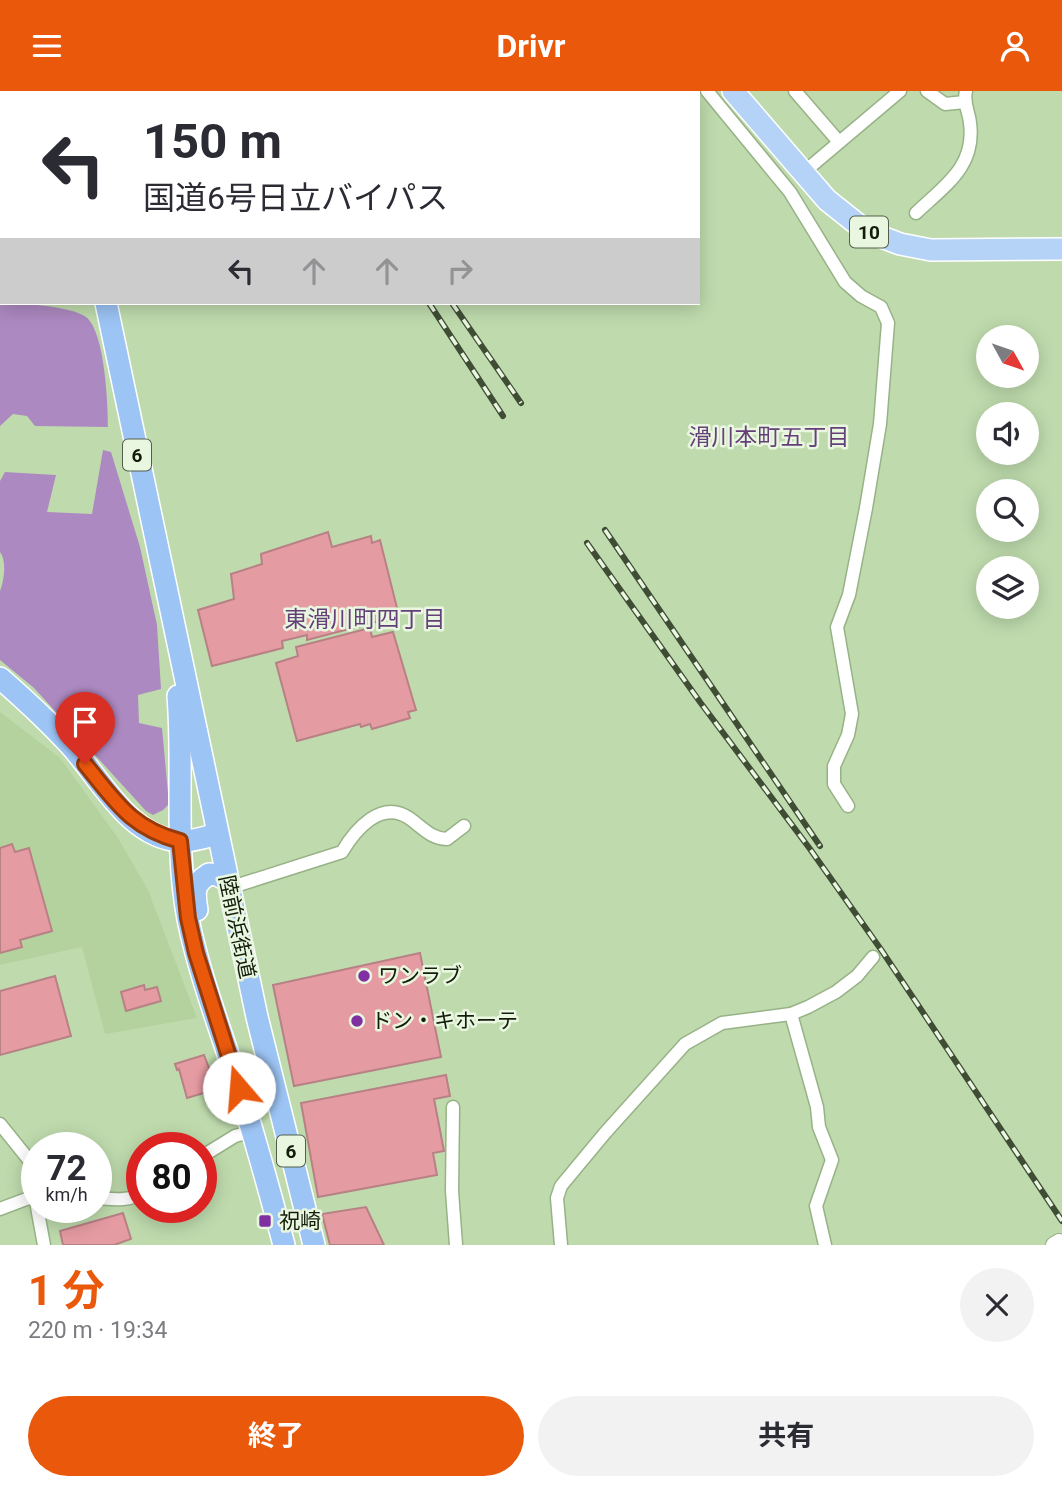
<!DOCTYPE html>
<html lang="ja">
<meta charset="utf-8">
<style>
:root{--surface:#fff;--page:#f2f2f3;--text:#2b2b33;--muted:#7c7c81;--accent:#ea580c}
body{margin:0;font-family:Roboto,"Noto Sans JP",sans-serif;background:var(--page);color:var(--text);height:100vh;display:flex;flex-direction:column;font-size:26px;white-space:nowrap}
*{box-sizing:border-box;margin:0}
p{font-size:23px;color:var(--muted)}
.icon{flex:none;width:38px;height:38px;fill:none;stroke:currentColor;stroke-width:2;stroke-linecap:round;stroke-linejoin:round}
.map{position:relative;height:1154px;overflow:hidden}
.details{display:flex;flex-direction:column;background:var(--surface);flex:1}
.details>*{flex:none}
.guide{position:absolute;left:0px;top:0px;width:700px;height:214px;box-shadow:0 4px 18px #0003;background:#fff;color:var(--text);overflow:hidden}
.needle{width:46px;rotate:130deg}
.fabs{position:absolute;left:976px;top:234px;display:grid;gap:14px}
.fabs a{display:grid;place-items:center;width:63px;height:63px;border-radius:50%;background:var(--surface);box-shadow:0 4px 18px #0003;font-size:35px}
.speed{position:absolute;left:21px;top:1041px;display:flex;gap:14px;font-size:35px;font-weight:700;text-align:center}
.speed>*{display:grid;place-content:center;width:91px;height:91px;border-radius:50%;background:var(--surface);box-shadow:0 4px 18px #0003;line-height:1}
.speed small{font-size:18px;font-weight:400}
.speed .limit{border:10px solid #d22;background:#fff;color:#111}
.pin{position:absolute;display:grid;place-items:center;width:60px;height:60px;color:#fff;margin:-72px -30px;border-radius:50% 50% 50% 0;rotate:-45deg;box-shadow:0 0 7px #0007}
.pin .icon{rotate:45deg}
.me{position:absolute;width:77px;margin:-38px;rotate:342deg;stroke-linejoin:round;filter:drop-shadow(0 0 5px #0008)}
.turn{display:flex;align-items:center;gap:24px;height:147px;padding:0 28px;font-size:32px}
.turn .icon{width:91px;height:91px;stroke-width:2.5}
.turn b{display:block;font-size:49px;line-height:60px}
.lanes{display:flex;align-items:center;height:66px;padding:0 28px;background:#0003;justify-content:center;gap:35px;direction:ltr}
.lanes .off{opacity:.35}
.round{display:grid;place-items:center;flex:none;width:74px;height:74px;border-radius:37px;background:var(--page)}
.head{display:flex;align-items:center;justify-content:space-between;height:119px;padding:0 28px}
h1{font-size:42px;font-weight:700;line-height:52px;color:var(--accent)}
.action{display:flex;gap:14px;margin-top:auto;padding:14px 28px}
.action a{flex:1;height:80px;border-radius:42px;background:var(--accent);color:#fff;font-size:28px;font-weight:700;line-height:80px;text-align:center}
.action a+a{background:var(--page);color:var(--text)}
header{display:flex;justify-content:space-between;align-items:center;height:91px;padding:0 28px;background:var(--accent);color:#fff;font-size:32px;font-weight:700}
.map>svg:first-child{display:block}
</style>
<header><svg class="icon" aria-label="menu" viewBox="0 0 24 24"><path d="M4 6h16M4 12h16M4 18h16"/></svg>Drivr<svg class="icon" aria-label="person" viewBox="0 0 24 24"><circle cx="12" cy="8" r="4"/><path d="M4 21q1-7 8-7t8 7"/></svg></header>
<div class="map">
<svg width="1062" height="1154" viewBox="0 0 1062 1154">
<rect width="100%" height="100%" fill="#bfdbad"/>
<polygon fill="#b3d29e" points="0,621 60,667 118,747 148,799 197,927 105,943 82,856 0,874"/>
<g fill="#ad89c1">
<path d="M0 203 2 212C21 212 71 215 86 226 105 241 108 313 108 336L35 335 27 325 13 323 0 335Z"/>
<path d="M103 359 111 361 140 456 157 534 161 598 138 604 139 632 162 637 169 713 163 719 153 724 146 720 34 597 0 569V500C4 490 7 470 0 461V390L5 381 56 384 47 421 92 423Z"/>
</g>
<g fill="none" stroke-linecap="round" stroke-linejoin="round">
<polyline stroke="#349795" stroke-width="3.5" points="0,53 2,52"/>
</g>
<g fill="#e59ba2" stroke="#b78185" stroke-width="2">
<polygon points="345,0 425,0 426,2 346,2"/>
<polygon points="328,441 332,456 371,445 372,452 380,449 399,525 307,549 307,544 282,550 283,557 212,575 198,519 234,508 231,483 262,473 261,463"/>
<polygon points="370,537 372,546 393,541 416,619 408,621 410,627 372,638 370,633 361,636 360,633 297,650 276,572 298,565 296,556"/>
<polygon points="12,753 15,761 29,757 52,840 20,849 22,856 0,862 0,757"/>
<polygon points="420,862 441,966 294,995 273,894"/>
<polygon points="55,885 71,945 0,964 0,900"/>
<polygon points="144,894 145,899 157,896 161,910 126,920 121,901"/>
<polygon points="204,964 217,998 187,1007 179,978 177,979 175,973"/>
<polygon points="446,984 450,1005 434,1008 444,1060 433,1062 437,1084 318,1106 301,1012"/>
<polygon points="366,1116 384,1154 330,1154 322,1123"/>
<polygon points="123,1122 131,1148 114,1154 63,1154 60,1140"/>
</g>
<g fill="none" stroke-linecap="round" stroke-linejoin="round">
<g stroke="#98b287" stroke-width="15">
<g id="minor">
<polyline points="707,0 790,101 845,191 861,205 881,216 888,232 880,333 866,417 849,504 837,536 852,623 848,644 834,675 834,693 848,715"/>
<polyline points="795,0 839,51"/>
<polyline points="927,0 945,13 965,11"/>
<polyline points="0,75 2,74"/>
<polyline points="804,81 900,0"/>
<path d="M916 122C944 95 976 76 970 32 969 21 963 12 966 0"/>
<polyline points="0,147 2,148"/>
<path d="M229 797 342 761C355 739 381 708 409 727 422 736 431 748 447 748L464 735"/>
<polyline points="791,923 817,1016 819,1036 832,1069 816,1115 825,1154"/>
<polyline points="453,1016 452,1100 456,1154"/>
<polyline points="0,1033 37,1079"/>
<polyline points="201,1066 235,1045 253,1040"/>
<path d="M96 1107C112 1108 128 1111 142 1102"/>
<polyline points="37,1116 44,1154"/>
<polyline points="0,1118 37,1104"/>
<polyline points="561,1154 557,1107 561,1095 605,1042 685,953 722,932 791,923 808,916 836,901 857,885 873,866"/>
</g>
</g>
<g stroke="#98b287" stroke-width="18">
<polyline id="tertiary" points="1054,1154 1059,1151"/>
</g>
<g stroke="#fff" stroke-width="24">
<polyline id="primary" points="733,0 827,109 866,140 900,153 931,159 1062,158"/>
</g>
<g stroke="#fff" stroke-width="24">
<g id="trunk">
<polyline points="61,0 62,2"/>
<polyline points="106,212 257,926 314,1154"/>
<path d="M0 587C24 608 48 630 70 654 100 687 129 747 180 750 192 751 206 746 217 743"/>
<path d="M178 605C184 679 174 754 188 828 199 883 220 937 237 991 255 1045 269 1099 284 1154"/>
<path d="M197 819C194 801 193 793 209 783L217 784 227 789"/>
</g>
</g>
<use href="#minor" stroke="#fff" stroke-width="12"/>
<use href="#tertiary" stroke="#fff" stroke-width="16"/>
<use href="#primary" stroke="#b5d3f7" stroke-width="21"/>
<use href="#trunk" stroke="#9cc4f4" stroke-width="21"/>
<g stroke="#3f4d35" stroke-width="6">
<g id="rail">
<polyline points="301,0 302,2"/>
<polyline points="429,212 503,325"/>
<polyline points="452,212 521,312"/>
<polyline points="605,439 820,755"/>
<polyline points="587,452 700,611 810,758 882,860 1062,1130"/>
</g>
</g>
<use href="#rail" stroke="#e9f7e0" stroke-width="3.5" stroke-dasharray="10" stroke-linecap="butt"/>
</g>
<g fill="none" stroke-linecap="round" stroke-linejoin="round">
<g stroke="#983908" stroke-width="18">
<path id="route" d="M85 673C116 711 131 737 180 750L188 827 196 862 239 997"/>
</g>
<use href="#route" stroke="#ea580c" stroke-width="12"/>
</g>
<g fill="#7f31a2" stroke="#e9f7e0" stroke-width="2.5">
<circle cx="364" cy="885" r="7"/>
<circle cx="357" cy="930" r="7"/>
<rect x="258" y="1123" width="14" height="14" rx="3.5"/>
</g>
<g text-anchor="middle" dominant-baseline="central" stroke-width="5" stroke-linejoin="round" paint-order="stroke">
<g fill="#e9f7e0" stroke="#535e4c" stroke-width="2">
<rect x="850" y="125.5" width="38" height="31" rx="5"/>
<rect x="123" y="348.5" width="28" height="31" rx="5"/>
<rect x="277" y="1044.5" width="28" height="31" rx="5"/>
</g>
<g font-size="19" font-weight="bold" fill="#131d0c">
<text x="869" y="141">10</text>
<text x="137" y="364">6</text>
<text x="291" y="1060">6</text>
</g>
<g font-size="21" fill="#131d0c" stroke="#e9f7e0">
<text transform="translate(237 836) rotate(78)">陸前浜街道</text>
</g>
<g font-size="21" fill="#131d0c" stroke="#e9f7e0" text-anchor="start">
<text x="378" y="885">ワンラブ</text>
<text x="371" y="930">ドン・キホーテ</text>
<text x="279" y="1130">祝崎</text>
</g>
<g font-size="23" fill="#643f78" stroke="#e9f7e0">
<text x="769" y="346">滑川本町五丁目</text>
<text x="365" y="528">東滑川町四丁目</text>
</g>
</g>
</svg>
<div class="fabs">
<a><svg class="needle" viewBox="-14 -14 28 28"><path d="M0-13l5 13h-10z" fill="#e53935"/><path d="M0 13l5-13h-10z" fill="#7c7c81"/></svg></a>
<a><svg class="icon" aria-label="sound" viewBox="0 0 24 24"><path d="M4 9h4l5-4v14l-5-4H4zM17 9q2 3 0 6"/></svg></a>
<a><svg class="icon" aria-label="search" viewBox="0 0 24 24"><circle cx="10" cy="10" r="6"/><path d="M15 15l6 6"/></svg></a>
<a><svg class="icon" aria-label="layers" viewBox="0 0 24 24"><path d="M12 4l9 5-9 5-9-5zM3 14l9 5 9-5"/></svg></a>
</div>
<div class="speed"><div>72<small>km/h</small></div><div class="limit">80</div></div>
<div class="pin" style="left:85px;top:673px;background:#d93025"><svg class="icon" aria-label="arrive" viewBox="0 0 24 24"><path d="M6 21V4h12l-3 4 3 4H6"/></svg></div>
<svg class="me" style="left:239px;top:997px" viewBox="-20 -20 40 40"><circle r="19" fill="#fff"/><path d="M0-13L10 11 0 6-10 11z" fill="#ea580c"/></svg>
<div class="guide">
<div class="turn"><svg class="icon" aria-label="left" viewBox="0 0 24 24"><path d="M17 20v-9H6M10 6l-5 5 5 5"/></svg><div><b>150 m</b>国道6号日立バイパス</div></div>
<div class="lanes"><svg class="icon" aria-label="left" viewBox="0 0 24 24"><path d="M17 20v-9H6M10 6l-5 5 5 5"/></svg><svg class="icon off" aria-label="ahead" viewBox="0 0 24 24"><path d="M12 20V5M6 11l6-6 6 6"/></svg><svg class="icon off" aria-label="ahead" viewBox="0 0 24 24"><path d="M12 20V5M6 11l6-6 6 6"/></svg><svg class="icon off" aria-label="right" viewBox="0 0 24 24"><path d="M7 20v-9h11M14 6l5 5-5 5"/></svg></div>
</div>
</div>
<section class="details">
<div class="head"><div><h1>1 分</h1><p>220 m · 19:34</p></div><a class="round"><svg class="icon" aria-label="close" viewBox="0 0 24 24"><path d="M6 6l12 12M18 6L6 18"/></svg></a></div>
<div class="action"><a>終了</a><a>共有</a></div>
</section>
